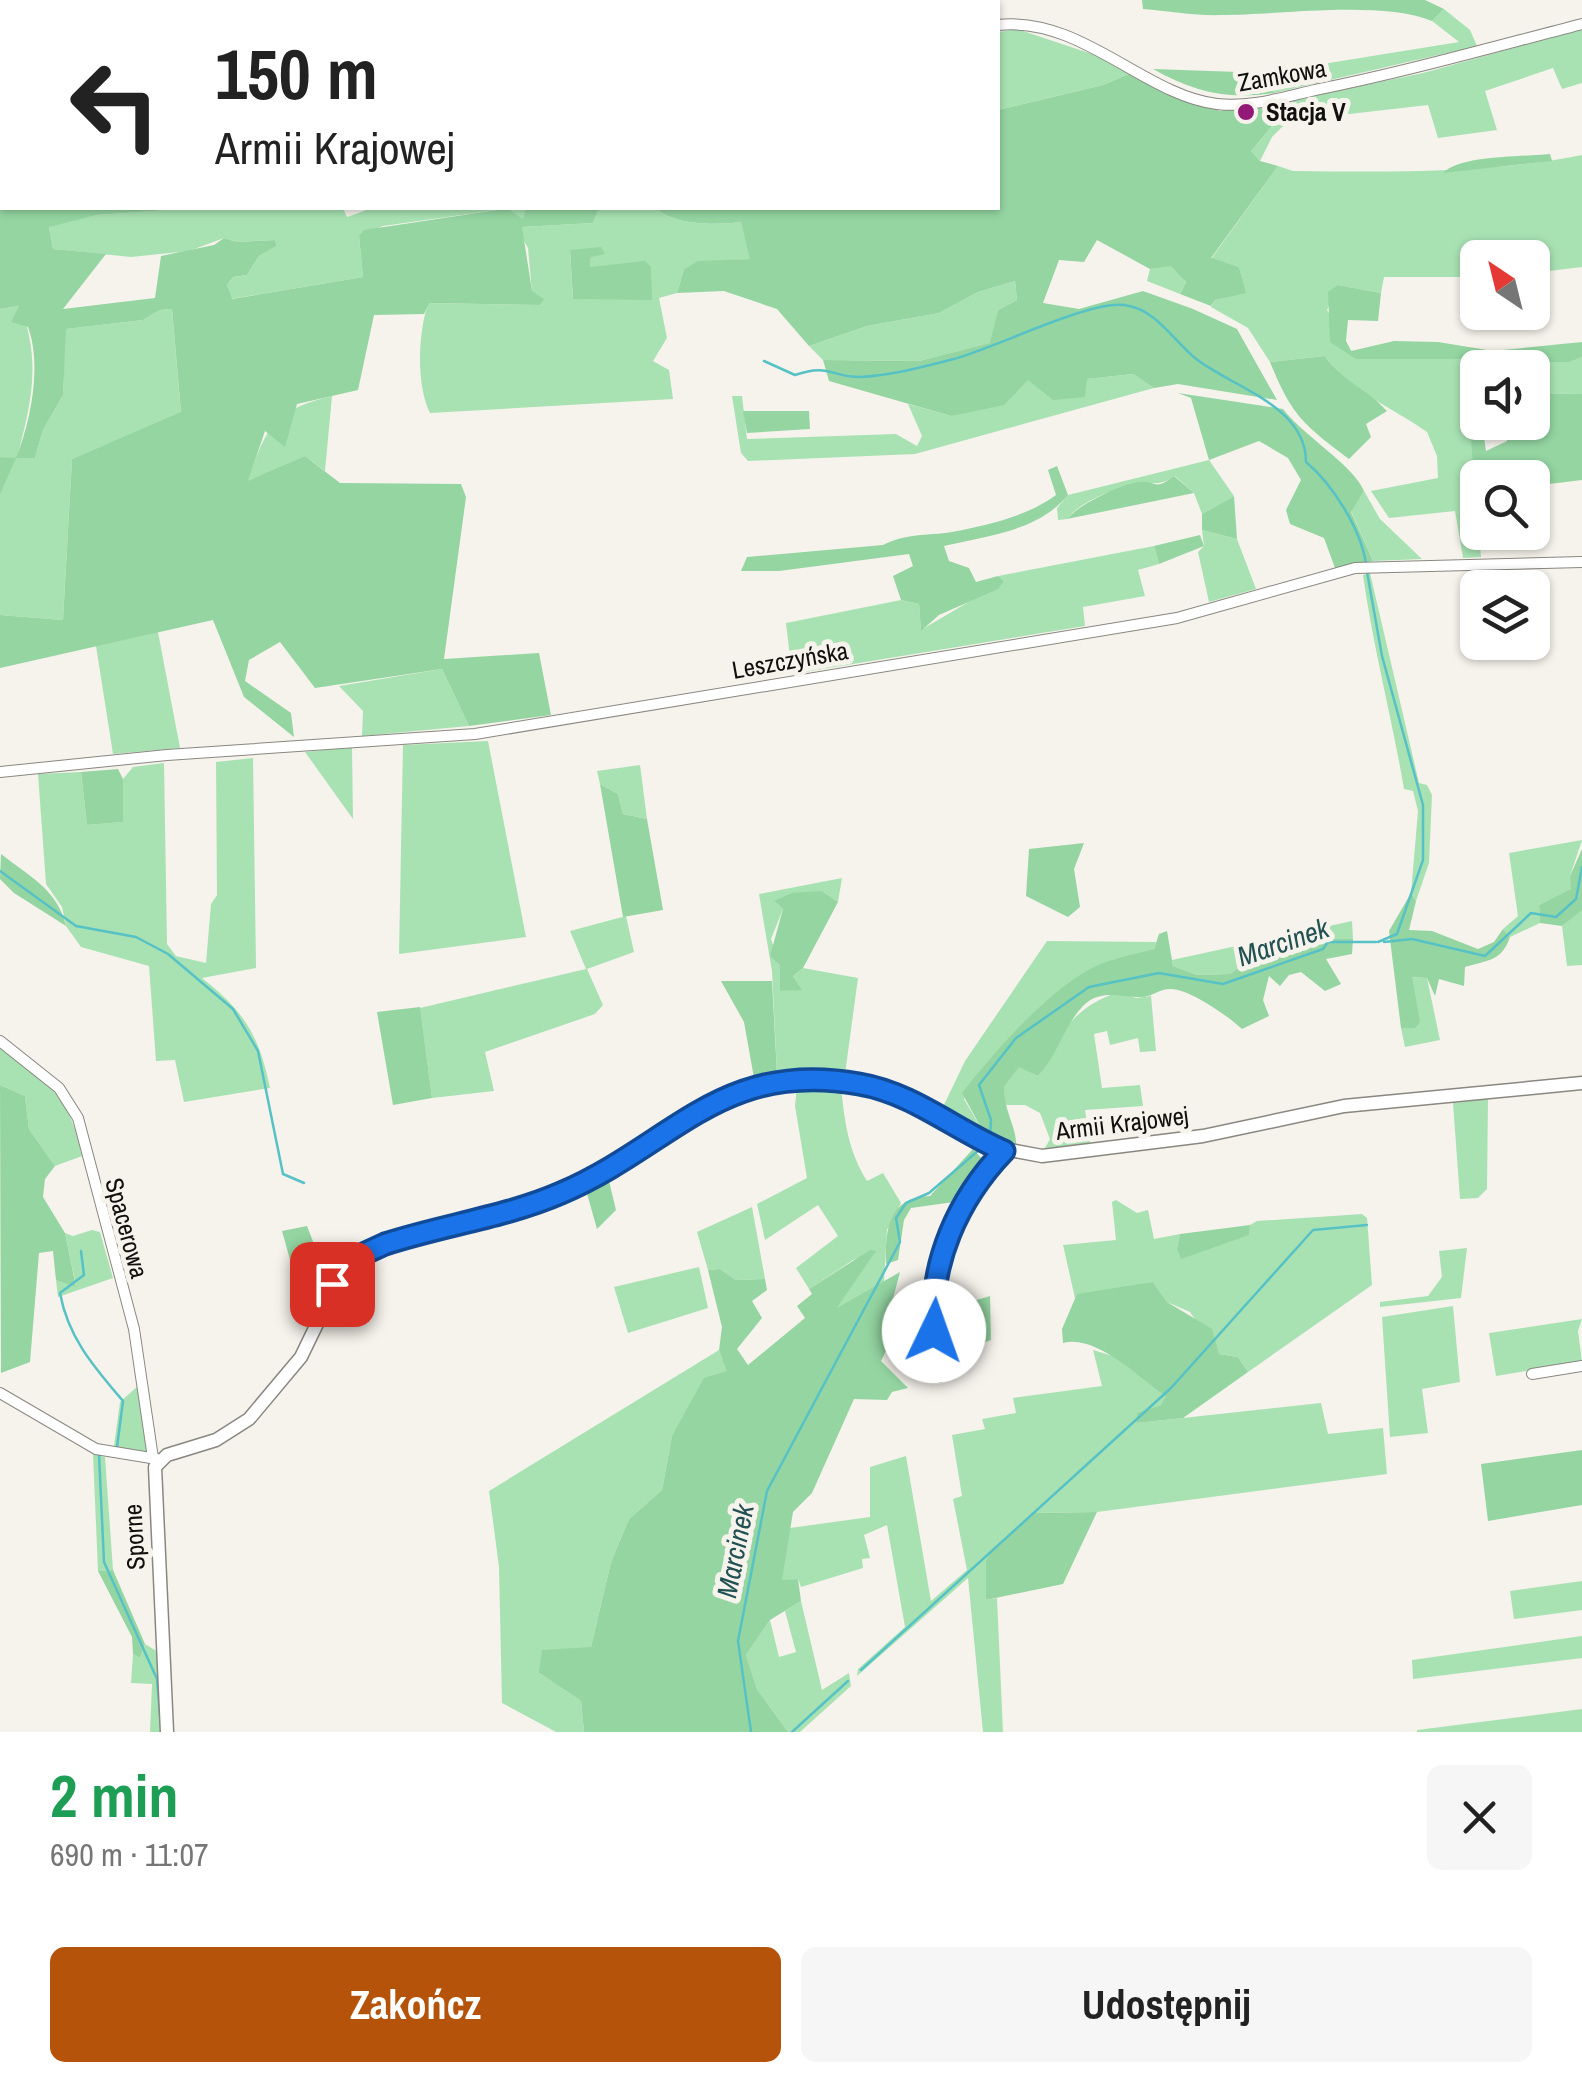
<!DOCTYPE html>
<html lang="pl">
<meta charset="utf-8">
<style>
:root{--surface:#fff;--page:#f6f6f6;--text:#222;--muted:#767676;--accent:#b45309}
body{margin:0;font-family:"Archivo Narrow",sans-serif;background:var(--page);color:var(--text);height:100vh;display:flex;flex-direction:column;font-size:38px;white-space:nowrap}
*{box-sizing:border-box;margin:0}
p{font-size:32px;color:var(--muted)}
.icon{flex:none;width:55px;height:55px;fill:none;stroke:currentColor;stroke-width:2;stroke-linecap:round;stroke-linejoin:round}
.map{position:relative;height:1732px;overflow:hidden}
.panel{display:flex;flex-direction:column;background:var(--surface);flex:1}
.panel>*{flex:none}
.banner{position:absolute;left:0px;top:0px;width:1000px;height:210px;box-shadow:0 2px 8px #0004;background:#fff;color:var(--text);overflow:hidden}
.needle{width:65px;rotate:325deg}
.tools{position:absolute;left:1460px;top:240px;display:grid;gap:20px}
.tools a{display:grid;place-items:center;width:90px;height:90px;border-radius:15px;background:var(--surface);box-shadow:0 2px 8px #0004;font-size:50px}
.pin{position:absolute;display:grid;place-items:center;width:85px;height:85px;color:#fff;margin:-42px;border-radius:20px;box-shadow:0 5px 15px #0006}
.me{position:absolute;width:110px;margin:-55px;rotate:3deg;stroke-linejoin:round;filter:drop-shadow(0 0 8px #0008)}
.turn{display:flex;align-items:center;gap:35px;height:210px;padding:0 50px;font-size:45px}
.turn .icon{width:130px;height:130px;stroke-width:2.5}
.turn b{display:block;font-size:70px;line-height:85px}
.round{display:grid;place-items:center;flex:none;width:105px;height:105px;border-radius:15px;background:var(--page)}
.headline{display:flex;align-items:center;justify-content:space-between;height:170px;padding:0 50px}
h1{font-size:60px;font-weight:700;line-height:75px;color:#1e9e55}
.cta{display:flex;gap:20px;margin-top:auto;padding:20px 50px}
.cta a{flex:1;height:115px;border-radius:15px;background:var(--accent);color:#fff;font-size:40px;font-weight:700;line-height:115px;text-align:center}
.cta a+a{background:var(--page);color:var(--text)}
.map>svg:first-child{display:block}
</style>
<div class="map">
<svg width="1582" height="1732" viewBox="0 0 1582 1732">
<rect width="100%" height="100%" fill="#f6f3ec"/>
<g fill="#a8e2b3" fill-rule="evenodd">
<polygon points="1444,9 1470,30 1477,46 1274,93 1267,73 1459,42 1432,21"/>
<polygon points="1017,29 1095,55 1129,74 1103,85 998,110 998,32"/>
<polygon points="1582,29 1582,83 1562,89 1553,68 1485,91 1497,130 1438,138 1428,105 1288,121 1272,137 1260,161 1251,151 1277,120 1278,103 1423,73"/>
<path d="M1582 155V267L1533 273 1532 258H1478L1477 277H1384L1381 293 1338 285 1327 310 1356 359H1465L1481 557 1463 558 1455 511 1389 518 1371 491 1438 478 1437 456 1427 432C1392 407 1350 392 1325 356L1270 362 1248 328 1211 307 1215 300 1245 292 1239 267 1211 259 1278 166 1293 171C1391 172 1486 174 1582 155Z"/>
<polygon points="195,208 343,208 347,217 372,208 526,208 524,220 510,210 497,210 383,226 359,236 363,277 231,299 227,285 233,277 247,275 259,256 275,246 275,240 237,242 224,238 189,251 131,257 53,249 49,227 53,224 97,215"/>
<path d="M599 208H656C674 226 717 225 741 222L751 259 697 262 684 269 677 293 659 298 667 338 653 361 669 370 673 399 430 413C416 384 418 335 428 303L540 305 543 299 532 292 528 248 520 234 522 227 593 223ZM570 250 591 257 590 267 652 299H573Z"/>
<polygon points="1171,265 1186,282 1180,294 1147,281 1150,269"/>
<polygon points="1015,281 1017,300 998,310 991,343 919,361 823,360 809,346 867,326 939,313 978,292"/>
<path d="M20 306C42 362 31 403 17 458H35L43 430 63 395 65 329 143 320 160 310 172 309 181 413 72 459 63 620 0 615V495L15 459 0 457V309Z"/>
<polygon points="1582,357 1582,394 1533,393 1532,368 1484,368 1485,362 1570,362"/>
<polygon points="1133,374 1154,388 915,454 748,461 741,453 732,396 742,396 747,439 896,434 917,446 922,436 908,404 951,416 1028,380 1084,397 1086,379"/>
<path d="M332 396 325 471 305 456 247 483C266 428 273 410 332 396Z"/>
<path d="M1209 460 1234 496 1202 514 1194 493 1175 476C1157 489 1147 479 1130 485 1108 492 1081 501 1067 519L1058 520 1057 508 1068 495Z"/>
<polygon points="1364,491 1380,519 1422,559 1373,561 1351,511"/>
<polygon points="1202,530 1237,539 1256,589 1209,602 1198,552 1204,546"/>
<polygon points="1154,546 1159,564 1138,570 1145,596 1083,607 1085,626 792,674 786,623 901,600 919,604 921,630 1004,581 998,576"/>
<path d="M1370 573 1419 783 1427 785 1432 795 1429 863 1416 901 1411 893 1418 811 1413 791 1404 789C1392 718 1373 647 1363 575Z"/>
<polygon points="158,632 180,748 113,754 96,646"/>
<polygon points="442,669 469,726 362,736 363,711 339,686"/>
<polygon points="488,741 526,937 399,954 403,745"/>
<polygon points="352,747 353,819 305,752"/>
<path d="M253 758 256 968 202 978C244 1011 259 1035 270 1088L184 1102 175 1060 156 1061 149 966 81 947 66 926 62 907 46 884 38 774 81 772 87 825 122 822 123 779 133 767 164 763 167 944 176 956 206 963 211 904 217 895 216 762Z"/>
<polygon points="640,765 647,819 623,814 618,794 600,784 597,771"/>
<polygon points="1582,840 1570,876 1572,889 1539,905 1540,923 1510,937 1503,929 1518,916 1509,853"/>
<polygon points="842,878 838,902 822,891 775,902 783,909 771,939 780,965 781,991 801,989 793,976 803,968 858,978 845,1074 777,1073 772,971 759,894"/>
<polygon points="1582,909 1582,965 1567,966 1562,926"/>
<polygon points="626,916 634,952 587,969 603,1005 595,1014 485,1052 494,1091 432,1098 420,1008 586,969 570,931"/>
<polygon points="1352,921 1353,939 1331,939 1326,934 1261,950 1230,974 1197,975 1173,966 1172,960"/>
<polygon points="1047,941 1156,942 1154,949 1069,985 998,1051 964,1099 984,1133 941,1111 965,1061"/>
<polygon points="1411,977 1427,978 1440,1040 1405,1047 1401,1028 1415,1028"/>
<path d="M1118 992 1136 998 1151 996 1156 1051 1140 1052 1138 1038 1110 1045 1107 1031 1094 1034 1102 1088 1140 1085 1143 1106 1085 1110 1090 1144 1045 1148 1050 1139 1040 1113 1025 1105H1004V1087L1019 1066 1038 1076C1050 1064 1049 1054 1057 1041 1073 1015 1090 1002 1118 992Z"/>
<path d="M0 1048C48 1082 70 1096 82 1156L55 1166 29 1129 25 1096 0 1085Z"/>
<path d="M797 1086 841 1088C845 1123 848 1150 867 1181L883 1173 901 1203 887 1230 884 1282 836 1309 875 1252 853 1260 809 1289 796 1268 838 1236 818 1205 765 1240 757 1204 807 1178 795 1106Z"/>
<polygon points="1488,1099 1487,1189 1478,1198 1460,1199 1453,1103"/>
<polygon points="1116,1200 1137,1213 1148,1210 1154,1239 1180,1234 1177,1248 1218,1245 1248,1235 1250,1225 1257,1221 1362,1214 1367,1218 1372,1285 1248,1372 1238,1357 1219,1354 1190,1312 1167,1302 1153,1282 1075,1298 1063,1245 1116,1240 1112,1202"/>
<polygon points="752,1207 765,1279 736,1280 720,1269 708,1270 697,1232"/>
<polygon points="92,1230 100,1232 113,1278 58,1297 56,1280 76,1286 65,1233 73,1236"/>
<polygon points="1467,1248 1461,1298 1380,1307 1380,1302 1428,1296 1442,1277 1439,1251"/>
<polygon points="699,1267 708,1308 628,1333 614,1287"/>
<polygon points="1453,1306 1460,1382 1422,1389 1428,1433 1390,1437 1382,1317"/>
<polygon points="1582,1319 1578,1331 1582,1362 1496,1376 1489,1333"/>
<polygon points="719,1350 728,1371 672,1436 662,1490 629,1519 611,1562 591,1647 539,1673 581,1701 584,1732 556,1732 502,1703 499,1567 489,1491"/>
<polygon points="1093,1350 1113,1356 1167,1396 1162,1405 1138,1413 1137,1423 1321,1403 1328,1434 1383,1428 1387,1474 1097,1512 1034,1513 986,1600 997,1598 1003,1732 983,1732 968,1578 857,1676 858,1669 905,1627 887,1525 864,1535 870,1558 862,1559 863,1568 801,1587 798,1579 781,1581 790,1528 870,1517 870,1467 906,1456 931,1601 967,1570 953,1499 962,1496 952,1435 985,1429 982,1419 1016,1413 1013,1398 1102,1386"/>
<polygon points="139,1385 149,1449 144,1453 119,1452 114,1446 120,1402"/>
<polygon points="93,1454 105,1457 113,1570 98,1571"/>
<polygon points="1582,1581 1582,1610 1514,1619 1510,1591"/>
<polygon points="801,1601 822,1690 849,1673 851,1686 800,1732 788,1732 757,1689 746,1655 770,1620 779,1657 796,1652 785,1611"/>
<polygon points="1582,1636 1582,1658 1413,1679 1412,1660"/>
<polygon points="145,1644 158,1652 163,1732 150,1732 152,1684 131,1683 133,1654 140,1658"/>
<polygon points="1582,1709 1582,1732 1417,1732 1417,1730"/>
</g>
<g fill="#94d5a2">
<polygon points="100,0 442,0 439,2"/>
<path d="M1142 0H1425L1444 9 1432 21C1380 0 1280 15 1222 15 1196 16 1169 11 1143 9Z"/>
<path d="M1153 69 1267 73 1274 93C1226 100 1194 92 1153 69Z"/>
<path d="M1129 74 1220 111 1278 103 1277 120 1251 151 1260 161 1278 166 1211 258 1239 267 1246 293 1215 300 1211 306 1180 294 1186 282 1171 266 1150 269 1097 240 1084 262 1059 260 1043 303 1079 309 1143 291 1193 309 1237 329 1277 400 1178 384 1154 388 1133 374 1087 379 1085 397 1053 400 1028 380 1004 405 951 416 829 381 823 360 919 361 990 343 998 310 1017 300 1015 281 978 292 939 313 867 326 809 346 777 309 724 291 677 293 684 269 698 261 750 259 741 222C717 225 674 226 656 208H998V110L1103 85Z"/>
<path d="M1550 154 1552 161 1443 173C1461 155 1523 157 1550 154Z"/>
<path d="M0 165 2 208H196L97 215 49 227 53 249 106 254 63 309 155 298 161 256 214 245 224 238 237 242 275 240 276 246 259 256 247 275 233 277 227 285 232 299 363 277 359 236 364 230 497 210H510L523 219 526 208H599L593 223 522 227 532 291 544 299 540 305 429 303 424 314 374 315 358 390 297 404 285 447 265 431 248 481 305 456 340 483 461 484 466 497 444 659 539 653 551 715 469 726 442 669 315 688 280 642 249 660 245 681 291 713 294 737 244 697 213 620 0 668V615L63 620 72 459 181 412 172 309 160 310 143 320 66 329 63 395 43 430 35 458H16L0 495V457L16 458C31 421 42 365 28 327L11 322 19 306 0 309Z"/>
<polygon points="601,247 605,254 591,257 590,267 645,261 651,267 652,300 573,299 570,250"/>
<polygon points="1338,285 1381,293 1378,321 1348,320 1346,341 1351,351 1394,341 1438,342 1493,351 1582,342 1582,357 1570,362 1486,362 1484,367 1478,368 1478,422 1482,423 1486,451 1507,441 1509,423 1532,422 1533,393 1582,394 1582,480 1533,486 1532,478 1478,478 1477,520 1465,359 1356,359 1330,342 1328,292"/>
<path d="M1325 356C1343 382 1366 388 1387 411L1366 424 1371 437 1349 459C1303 424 1292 416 1270 362Z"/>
<path d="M1178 393 1283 409C1303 435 1355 467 1364 491L1351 512 1373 561 1335 568 1324 538 1290 524 1286 510 1301 480 1288 458 1259 441 1209 460 1191 398Z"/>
<polygon points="743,411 809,411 810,429 747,433"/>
<path d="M1057 466 1068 495C1037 532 988 535 944 546L949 561 969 568 976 582 998 576 1004 581 998 589 939 615 921 631 919 604 901 600 893 576 913 566 909 554 779 571H741L747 557 883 545C906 533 927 536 952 532 988 525 1028 516 1056 495L1048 470Z"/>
<path d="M1174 476 1194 493 1067 519C1078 505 1121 484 1139 482 1156 480 1154 492 1174 476Z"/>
<polygon points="1234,496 1237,539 1202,530 1202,514"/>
<polygon points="1200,535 1204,546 1159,564 1154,546"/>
<polygon points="118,769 123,779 123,822 87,825 81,772"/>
<polygon points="600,784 618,794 623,814 647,819 663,910 623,917"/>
<polygon points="1084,843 1074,869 1080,907 1068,917 1026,896 1029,849"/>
<polygon points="1582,849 1582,910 1562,926 1540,923 1539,905 1571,889 1570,876"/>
<path d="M1 854C29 876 58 890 66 926L14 893 0 879Z"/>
<polygon points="822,891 838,902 803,968 793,976 802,990 780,991 780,965 770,956 783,909 774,901 792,893"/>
<path d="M1411 893 1416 901 1409 930 1432 931 1478 949 1494 942 1503 929 1510 937C1502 961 1488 960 1465 967L1464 986 1439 979 1435 996 1427 978 1412 977 1420 1022 1415 1028H1401L1389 931Z"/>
<path d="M1167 931 1173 966 1197 975 1230 974 1261 950 1326 934 1332 939H1353L1352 954 1326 959 1341 984 1325 991 1301 972 1289 975 1280 986 1269 976 1263 1000 1269 1016 1242 1029C1228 1016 1188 988 1170 989 1159 989 1152 997 1141 997 1122 998 1101 988 1083 1006 1063 1027 1057 1057 1038 1076L1019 1067 1004 1087C1004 1112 1017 1128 1016 1145L984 1133 962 1093C993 1053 1054 983 1101 964 1118 957 1137 954 1154 949L1159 934Z"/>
<polygon points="721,981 772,981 777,1074 754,1078 744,1022"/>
<polygon points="420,1007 432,1098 393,1105 377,1012"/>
<polygon points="0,1085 25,1096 29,1129 55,1166 45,1179 43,1197 65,1233 76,1287 56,1280 53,1251 39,1253 30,1362 1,1373"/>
<path d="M973 1149 982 1159 961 1201 911 1208 904 1220 898 1260 886 1264C885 1228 889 1197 930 1196Z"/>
<polygon points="608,1177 616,1210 597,1229 586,1190"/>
<polygon points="1250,1225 1249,1235 1181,1259 1177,1248 1180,1234"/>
<polygon points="307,1226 328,1280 308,1324 282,1231"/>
<polygon points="870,1250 876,1251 837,1308 900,1272 890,1310 895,1315 893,1337 881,1361 908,1388 892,1392 887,1400 854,1399 812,1493 793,1512 782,1580 798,1579 801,1601 770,1620 746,1655 757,1689 788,1732 584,1732 581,1701 539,1673 542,1650 591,1647 611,1562 629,1519 662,1490 672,1436 704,1378 727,1371 719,1350 722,1327 708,1270 720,1269 736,1280 765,1279 767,1290 752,1301 762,1318 737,1349 748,1365 805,1318 797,1306 812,1294 809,1289"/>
<path d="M1153 1282 1167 1302 1212 1329 1219 1354 1238 1357 1248 1372 1183 1418 1137 1423V1413L1161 1405 1166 1396C1138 1378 1097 1334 1063 1343L1062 1329 1077 1294Z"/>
<polygon points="990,1296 991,1340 975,1346 967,1303"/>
<polygon points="1582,1450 1582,1505 1488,1521 1481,1464"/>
<polygon points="1097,1512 1063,1584 986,1600 986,1561 992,1549 1034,1513"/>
<polygon points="113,1570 145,1644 140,1658 133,1654 132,1637 98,1571"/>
</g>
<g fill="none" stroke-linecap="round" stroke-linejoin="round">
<g stroke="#57c2c5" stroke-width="2.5">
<path d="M764 361 795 375C829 363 831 377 860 377 890 376 922 367 950 360 992 350 1086 301 1124 305 1156 309 1171 338 1195 358 1231 387 1306 405 1306 462 1333 485 1361 529 1366 564"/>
<polyline points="1367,572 1382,656 1423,805 1423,860 1397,934 1378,942"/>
<polyline points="0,871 76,926 136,937 168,954 233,1009 258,1051 283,1174 304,1183"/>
<polyline points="1384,942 1412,939 1485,956 1531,913 1556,917 1576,899 1582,867"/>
<polyline points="990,1138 991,1120 979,1085 1016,1038 1089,987 1159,973 1223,984 1323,949 1328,942 1376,942"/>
<path d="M81 1251 84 1275 60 1293C68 1338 95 1368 123 1401L117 1447"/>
<polyline points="99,1455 104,1562 157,1679 160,1716"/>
<polyline points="861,1670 1171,1388 1313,1230 1367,1225"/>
<polyline points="751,1732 738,1641 767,1491 900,1242 896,1218 906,1203 929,1193 979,1150"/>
<polyline points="792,1732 848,1681"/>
</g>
<g stroke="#8a8781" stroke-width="12">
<g id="minor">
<polyline points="517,0 522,2"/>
<path d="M998 25C1081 16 1144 95 1217 104 1250 108 1284 97 1315 90 1405 72 1493 47 1582 24"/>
<polyline points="0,772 167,755 475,734 1177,618 1355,568 1582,562"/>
<polyline points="0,1041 59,1088 78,1118 134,1329 153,1458"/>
<polyline points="1532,1374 1582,1366"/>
<path d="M940 1377C929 1285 939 1221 1004 1151"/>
<polyline points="0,1393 96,1449 157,1459"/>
</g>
</g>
<g stroke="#8a8781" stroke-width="15">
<polyline id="tertiary" points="167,1732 155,1467 167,1455 216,1440 249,1419 301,1357 343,1270 369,1251 562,1193 602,1173 704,1105 755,1084 856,1083 882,1089 994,1147 1042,1156 1203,1136 1344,1106 1582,1083"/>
</g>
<use href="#minor" stroke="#fff" stroke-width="10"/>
<use href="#tertiary" stroke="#fff" stroke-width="12"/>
</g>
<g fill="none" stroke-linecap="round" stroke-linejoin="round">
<g stroke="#114b97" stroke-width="25">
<path id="route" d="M332 1284 359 1256 385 1244C443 1225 506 1217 561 1193 673 1145 721 1059 859 1084 913 1093 955 1130 1004 1151 958 1199 929 1263 934 1331"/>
</g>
<use href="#route" stroke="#1a73e8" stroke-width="18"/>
</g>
<circle fill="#921976" stroke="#f6f3ec" stroke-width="4" cx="1246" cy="112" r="10"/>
<g text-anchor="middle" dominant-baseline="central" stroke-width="10" stroke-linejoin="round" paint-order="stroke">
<g font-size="25" fill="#11100e" stroke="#f6f3ec">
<text transform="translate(1282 75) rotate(-10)">Zamkowa</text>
<text transform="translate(790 660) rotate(-10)">Leszczyńska</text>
<text transform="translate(1122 1123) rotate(-7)">Armii Krajowej</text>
<text transform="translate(127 1228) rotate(75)">Spacerowa</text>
<text transform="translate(134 1537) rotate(-93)">Sporne</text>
</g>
<g font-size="25" font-weight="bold" fill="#11100e" stroke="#f6f3ec" text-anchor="start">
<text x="1266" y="112">Stacja V</text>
</g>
<g font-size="28" font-style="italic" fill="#225153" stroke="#f6f3ec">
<text transform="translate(1283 942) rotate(-19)">Marcinek</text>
<text transform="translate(735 1551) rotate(-79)">Marcinek</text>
</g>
</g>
</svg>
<div class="tools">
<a><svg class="needle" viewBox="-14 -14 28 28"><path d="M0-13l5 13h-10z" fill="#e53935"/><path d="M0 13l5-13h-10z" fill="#767676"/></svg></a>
<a><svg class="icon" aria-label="sound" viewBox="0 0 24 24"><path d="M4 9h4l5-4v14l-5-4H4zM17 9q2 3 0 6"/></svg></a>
<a><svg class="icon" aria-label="search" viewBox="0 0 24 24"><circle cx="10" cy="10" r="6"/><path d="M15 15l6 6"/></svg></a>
<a><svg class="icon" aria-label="layers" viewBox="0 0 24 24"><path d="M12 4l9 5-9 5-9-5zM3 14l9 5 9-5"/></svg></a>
</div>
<div class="pin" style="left:332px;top:1284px;background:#d93025"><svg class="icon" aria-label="arrive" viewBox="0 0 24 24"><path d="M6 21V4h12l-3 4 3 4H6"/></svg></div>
<svg class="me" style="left:934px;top:1331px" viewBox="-20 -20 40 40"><circle r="19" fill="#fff"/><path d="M0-13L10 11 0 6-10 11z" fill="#1a73e8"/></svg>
<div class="banner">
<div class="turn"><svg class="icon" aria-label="left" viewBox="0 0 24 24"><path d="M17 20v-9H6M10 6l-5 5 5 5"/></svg><div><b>150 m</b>Armii Krajowej</div></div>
</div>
</div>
<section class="panel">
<div class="headline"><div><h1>2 min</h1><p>690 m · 11:07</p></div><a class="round"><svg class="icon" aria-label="close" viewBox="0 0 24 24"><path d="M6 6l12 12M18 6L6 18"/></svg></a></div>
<div class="cta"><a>Zakończ</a><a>Udostępnij</a></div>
</section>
